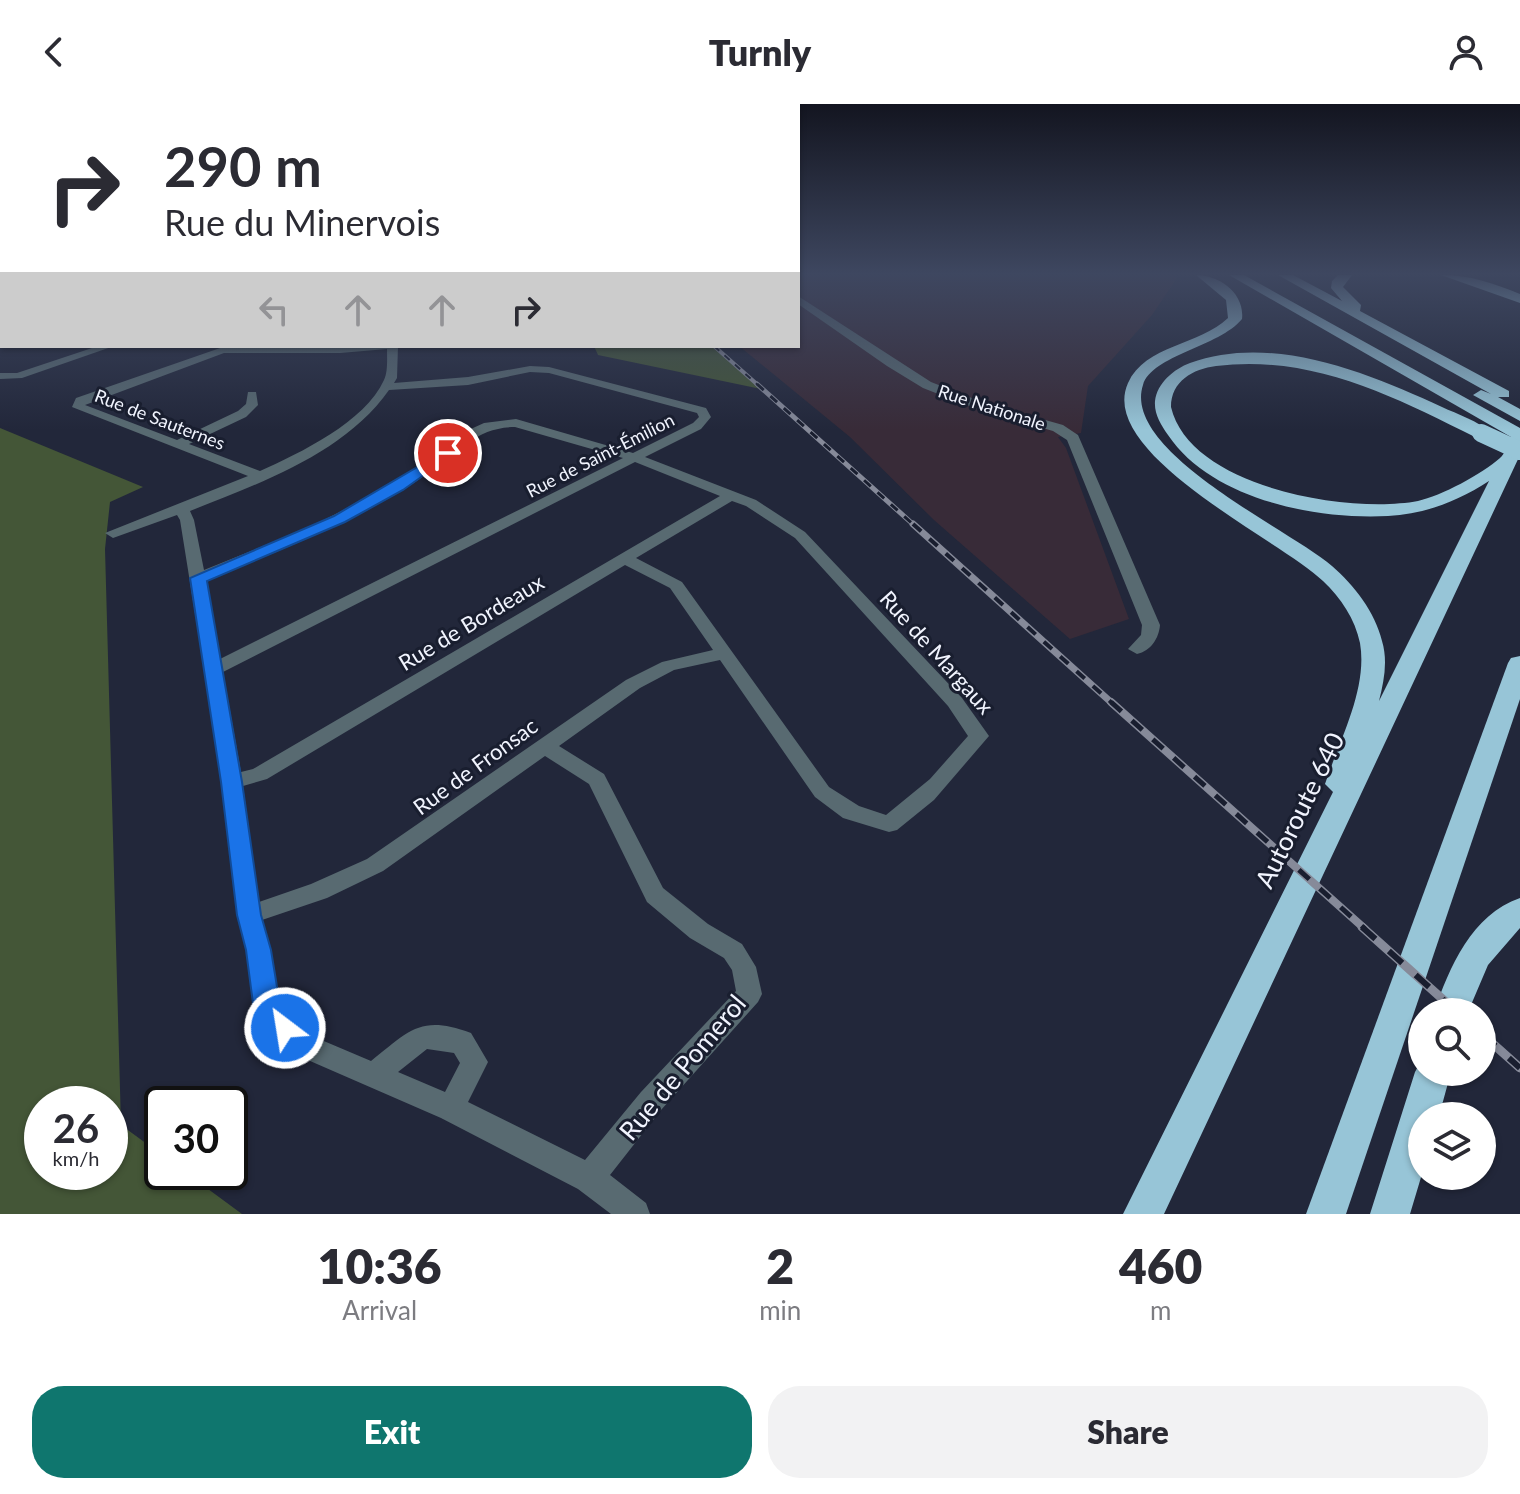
<!DOCTYPE html>
<meta charset="utf-8">
<style>
:root{--surface:#fff;--page:#f2f2f3;--text:#2b2b33;--muted:#7c7c81;--accent:#0f766e}
body{margin:0;font-family:Lato,sans-serif;background:var(--page);color:var(--text);height:100vh;display:flex;flex-direction:column;font-size:30px;white-space:nowrap}
*{box-sizing:border-box;margin:0}
p{font-size:26px;color:var(--muted)}
.icon{flex:none;width:44px;height:44px;fill:none;stroke:currentColor;stroke-width:2;stroke-linecap:round;stroke-linejoin:round}
.map{position:relative;height:1110px;overflow:hidden}
.sheet{display:flex;flex-direction:column;background:var(--surface);flex:1}
.sheet>*{flex:none}
.guide{position:absolute;left:0px;top:0px;width:800px;height:244px;box-shadow:0 2px 6px #0004;background:#fff;color:var(--text);overflow:hidden}
.buttons{position:absolute;left:1408px;top:894px;display:grid;gap:16px}
.buttons a{display:grid;place-items:center;width:88px;height:88px;border-radius:50%;background:var(--surface);box-shadow:0 2px 6px #0004;font-size:40px}
.speed{position:absolute;left:24px;top:982px;display:flex;gap:16px;font-size:40px;font-weight:700;text-align:center}
.speed>*{display:grid;place-content:center;width:104px;height:104px;border-radius:50%;background:var(--surface);box-shadow:0 2px 6px #0004;line-height:1}
.speed small{font-size:20px;font-weight:400}
.speed .limit{border:4px solid #111;border-radius:12px;background:#fff;color:#111}
.pin{position:absolute;display:grid;place-items:center;width:68px;height:68px;color:#fff;margin:-34px;border:4px solid #fff;border-radius:50%;box-shadow:0 2px 8px #0007}
.me{position:absolute;width:88px;margin:-44px;rotate:329deg;stroke-linejoin:round;filter:drop-shadow(0 0 6px #0008)}
.turn{display:flex;align-items:center;gap:28px;height:168px;padding:0 32px;font-size:36px}
.turn .icon{width:104px;height:104px;stroke-width:2.5}
.turn b{display:block;font-size:56px;line-height:68px}
.lanes{display:flex;align-items:center;height:76px;padding:0 32px;background:#0003;justify-content:center;gap:40px;direction:ltr}
.lanes .off{opacity:.35}
.eta{display:flex;justify-content:space-evenly;align-items:center;height:136px;text-align:center}
.eta b{font-size:48px;font-weight:800;line-height:56px}
.cta{display:flex;gap:16px;margin-top:auto;padding:16px 32px}
.cta a{flex:1;height:92px;border-radius:32px;background:var(--accent);color:#fff;font-size:32px;font-weight:800;line-height:92px;text-align:center}
.cta a+a{background:var(--page);color:var(--text)}
header{display:flex;justify-content:space-between;align-items:center;height:104px;padding:0 32px;background:var(--surface);font-size:36px;font-weight:800}
.map>svg:first-child{display:block}
</style>
<header><svg class="icon" aria-label="back" viewBox="0 0 24 24"><path d="M15 5l-7 7 7 7"/></svg>Turnly<svg class="icon" aria-label="person" viewBox="0 0 24 24"><circle cx="12" cy="8" r="4"/><path d="M4 21q1-7 8-7t8 7"/></svg></header>
<div class="map">
<svg width="1520" height="1110" viewBox="0 0 1520 1110">
<rect width="100%" height="100%" fill="#22273a"/>
<polygon fill="#382b38" points="798,171 1174,171 1177,174 1152,211 1088,282 1081,329 1058,333 1066,344 1129,515 1070,535 934,416 850,333 739,242 798,242"/>
<g fill="#445637" fill-rule="evenodd">
<polygon points="594,242 712,242 761,285 598,251"/>
<path d="M0 324 143 383 110 398 105 445 121 1021 162 1051V1068H185L242 1110H0ZM42 1000H110V1068H42Z"/>
</g>
<g fill="none" stroke-linecap="round" stroke-linejoin="round">
<g fill="#586a71" fill-rule="evenodd">
<path d="M798 192 931 278 982 298 1063 321 1078 331 1160 521C1159 534 1151 547 1137 550L1128 545 1141 531 1142 521 1067 336 1053 327 974 304 923 284 887 262 798 200Z"/>
<rect x="0" y="200" width="2" height="7"/>
<polygon points="98,242 114,242 22,274 0,275 0,269 17,269"/>
<path d="M348 242H398L397 274 394 279 468 273 530 262 549 263 706 304 711 313 701 325 645 353 756 396 805 428 962 594 989 632 934 696 897 726 889 728 843 714 815 693 720 556 674 566 640 584 559 642 604 670 663 784 708 820 742 840 756 863 762 890 758 898 661 1006 610 1071 646 1099 650 1110H611L578 1085 441 1014 294 950 259 915 255 907 247 846 237 811 222 678 180 416 177 411 113 434 105 429 248 372 72 303 76 294 223 243ZM387 245C387 254 388 268 384 276 365 318 300 349 260 367L189 340 246 313 258 301 256 288H248L246 300 238 307 177 336 85 301 224 249H340ZM530 268 549 269 697 309 699 313 693 319 633 349 516 315 484 319 462 329 421 361 367 394 310 423 204 466 194 416 190 407C260 379 344 350 389 286L468 281ZM515 323 623 354 220 555 206 476C263 454 320 431 374 402 394 392 413 380 431 367 460 346 478 323 515 323ZM635 358 720 392 253 665 241 668 223 568ZM732 397 746 402 795 434 948 602 968 632 930 675 886 711 859 702 829 683 682 478 636 454ZM625 461 670 484 713 546 662 558 626 576 367 755 311 780 259 798 243 682 267 675ZM545 652 589 680 647 798 690 834 724 854 732 866 736 887 641 988 585 1056 468 998 488 958 471 929C420 910 409 927 371 957L312 932 280 902 271 846 262 816 327 794 383 767ZM427 945 454 949 460 959 445 988 398 968Z"/>
</g>
<g fill="#97c5d7" fill-rule="evenodd">
<path d="M1196 171C1219 171 1245 189 1242 215 1219 243 1152 251 1143 281 1121 348 1289 425 1332 462 1354 481 1375 508 1382 537 1388 557 1384 577 1379 597L1489 377C1458 397 1426 410 1388 412 1315 416 1211 395 1168 331 1161 321 1154 310 1155 297 1157 279 1174 265 1190 259 1272 229 1368 269 1442 303 1457 310 1479 317 1490 329L1487 333H1475C1393 292 1311 250 1216 262 1193 265 1171 277 1171 303 1190 384 1350 410 1418 397 1441 392 1482 370 1500 354 1505 350 1508 340 1511 333L1229 171H1244L1520 324V351L1164 1110H1123L1333 688 1325 680C1339 637 1368 585 1360 539 1355 515 1341 494 1323 477 1282 437 1096 350 1128 279 1145 241 1200 241 1228 214L1226 196Z"/>
<polygon points="1278,171 1293,171 1342,197 1331,184 1332,177 1338,171 1352,171 1343,183 1361,201 1360,207 1509,287 1509,293 1498,293 1520,305 1520,317 1473,291 1481,286 1491,290"/>
<path d="M1441 171C1470 171 1493 179 1520 190V199Z"/>
<polygon points="1520,552 1520,595 1346,1110 1306,1110 1508,559 1511,554"/>
<path d="M1520 794V824L1488 861 1468 908H1434C1449 864 1472 810 1520 794Z"/>
<polygon points="1422,955 1422,968 1451,968 1439,1012 1422,1012 1422,1070 1410,1110 1370,1110 1415,968"/>
</g>
<g stroke="#868a99" stroke-width="4">
<polyline id="rail-far4" points="714,242 759,282"/>
</g>
<g stroke="#868a99" stroke-width="5">
<polyline id="rail-far3" points="757,280 915,422"/>
</g>
<g stroke="#868a99" stroke-width="7">
<polyline id="rail-far2" points="913,420 1113,600"/>
</g>
<g stroke="#868a99" stroke-width="8">
<polyline id="rail-far1" points="1111,598 1365,825"/>
</g>
<g stroke="#868a99" stroke-width="9">
<g id="rail">
<polyline points="1362,823 1457,908"/>
<polyline points="1482,930 1520,964"/>
</g>
</g>
<use href="#rail-far4" stroke="#191e2f" stroke-width="2" stroke-dasharray="7" stroke-linecap="butt"/>
<use href="#rail-far3" stroke="#191e2f" stroke-width="3" stroke-dasharray="9" stroke-linecap="butt"/>
<use href="#rail-far2" stroke="#191e2f" stroke-width="4" stroke-dasharray="11" stroke-linecap="butt"/>
<use href="#rail-far1" stroke="#191e2f" stroke-width="5" stroke-dasharray="14" stroke-linecap="butt"/>
<use href="#rail" stroke="#191e2f" stroke-width="6" stroke-dasharray="18" stroke-linecap="butt"/>
<polyline stroke="#97c5d7" stroke-width="18" points="1481,329 1520,347"/>
</g>
<linearGradient id="sky" x2="0" y2="1"><stop stop-color="#131520"/><stop offset="0.52" stop-color="#3e4760"/><stop offset="1" stop-color="#3e4760" stop-opacity="0"/></linearGradient>
<rect width="1520" height="326" fill="url(#sky)"/>
<polygon fill="#1a73e8" stroke="#114b97" stroke-width="2" points="448,345 452,346 452,351 403,386 345,418 207,477 242,678 261,811 271,846 280,901 298,924 294,932 285,936 276,932 254,907 246,846 237,811 221,678 190,474 334,412"/>
<g text-anchor="middle" dominant-baseline="central" stroke-width="6" stroke-linejoin="round" paint-order="stroke">
<g font-size="18" fill="#f1f4fe" stroke="#191e2f">
<text transform="translate(992 303) rotate(18)">Rue Nationale</text>
<text transform="translate(160 315) rotate(21)">Rue de Sauternes</text>
<text transform="translate(600 351) rotate(-27)">Rue de Saint-Émilion</text>
</g>
<g font-size="22" fill="#f1f4fe" stroke="#191e2f">
<text transform="translate(471 518) rotate(-31)">Rue de Bordeaux</text>
<text transform="translate(937 548) rotate(48)">Rue de Margaux</text>
<text transform="translate(475 662) rotate(-36)">Rue de Fronsac</text>
</g>
<g font-size="26" fill="#f1f4fe" stroke="#191e2f">
<text transform="translate(1299 706) rotate(-64)">Autoroute 640</text>
<text transform="translate(682 963) rotate(-50)">Rue de Pomerol</text>
</g>
</g>
</svg>
<div class="buttons">
<a><svg class="icon" aria-label="search" viewBox="0 0 24 24"><circle cx="10" cy="10" r="6"/><path d="M15 15l6 6"/></svg></a>
<a><svg class="icon" aria-label="layers" viewBox="0 0 24 24"><path d="M12 4l9 5-9 5-9-5zM3 14l9 5 9-5"/></svg></a>
</div>
<div class="speed"><div>26<small>km/h</small></div><div class="limit">30</div></div>
<div class="pin" style="left:448px;top:349px;background:#d93025"><svg class="icon" aria-label="arrive" viewBox="0 0 24 24"><path d="M6 21V4h12l-3 4 3 4H6"/></svg></div>
<svg class="me" style="left:285px;top:924px" viewBox="-20 -20 40 40"><circle r="17" fill="#1a73e8" stroke="#fff" stroke-width="3"/><path d="M0-11L8 9 0 5-8 9z" fill="#fff"/></svg>
<div class="guide">
<div class="turn"><svg class="icon" aria-label="right" viewBox="0 0 24 24"><path d="M7 20v-9h11M14 6l5 5-5 5"/></svg><div><b>290 m</b>Rue du Minervois</div></div>
<div class="lanes"><svg class="icon off" aria-label="left" viewBox="0 0 24 24"><path d="M17 20v-9H6M10 6l-5 5 5 5"/></svg><svg class="icon off" aria-label="ahead" viewBox="0 0 24 24"><path d="M12 20V5M6 11l6-6 6 6"/></svg><svg class="icon off" aria-label="ahead" viewBox="0 0 24 24"><path d="M12 20V5M6 11l6-6 6 6"/></svg><svg class="icon" aria-label="right" viewBox="0 0 24 24"><path d="M7 20v-9h11M14 6l5 5-5 5"/></svg></div>
</div>
</div>
<section class="sheet">
<div class="eta">
<div><b>10:36</b><p>Arrival</p></div>
<div><b>2</b><p>min</p></div>
<div><b>460</b><p>m</p></div>
</div>
<div class="cta"><a>Exit</a><a>Share</a></div>
</section>
